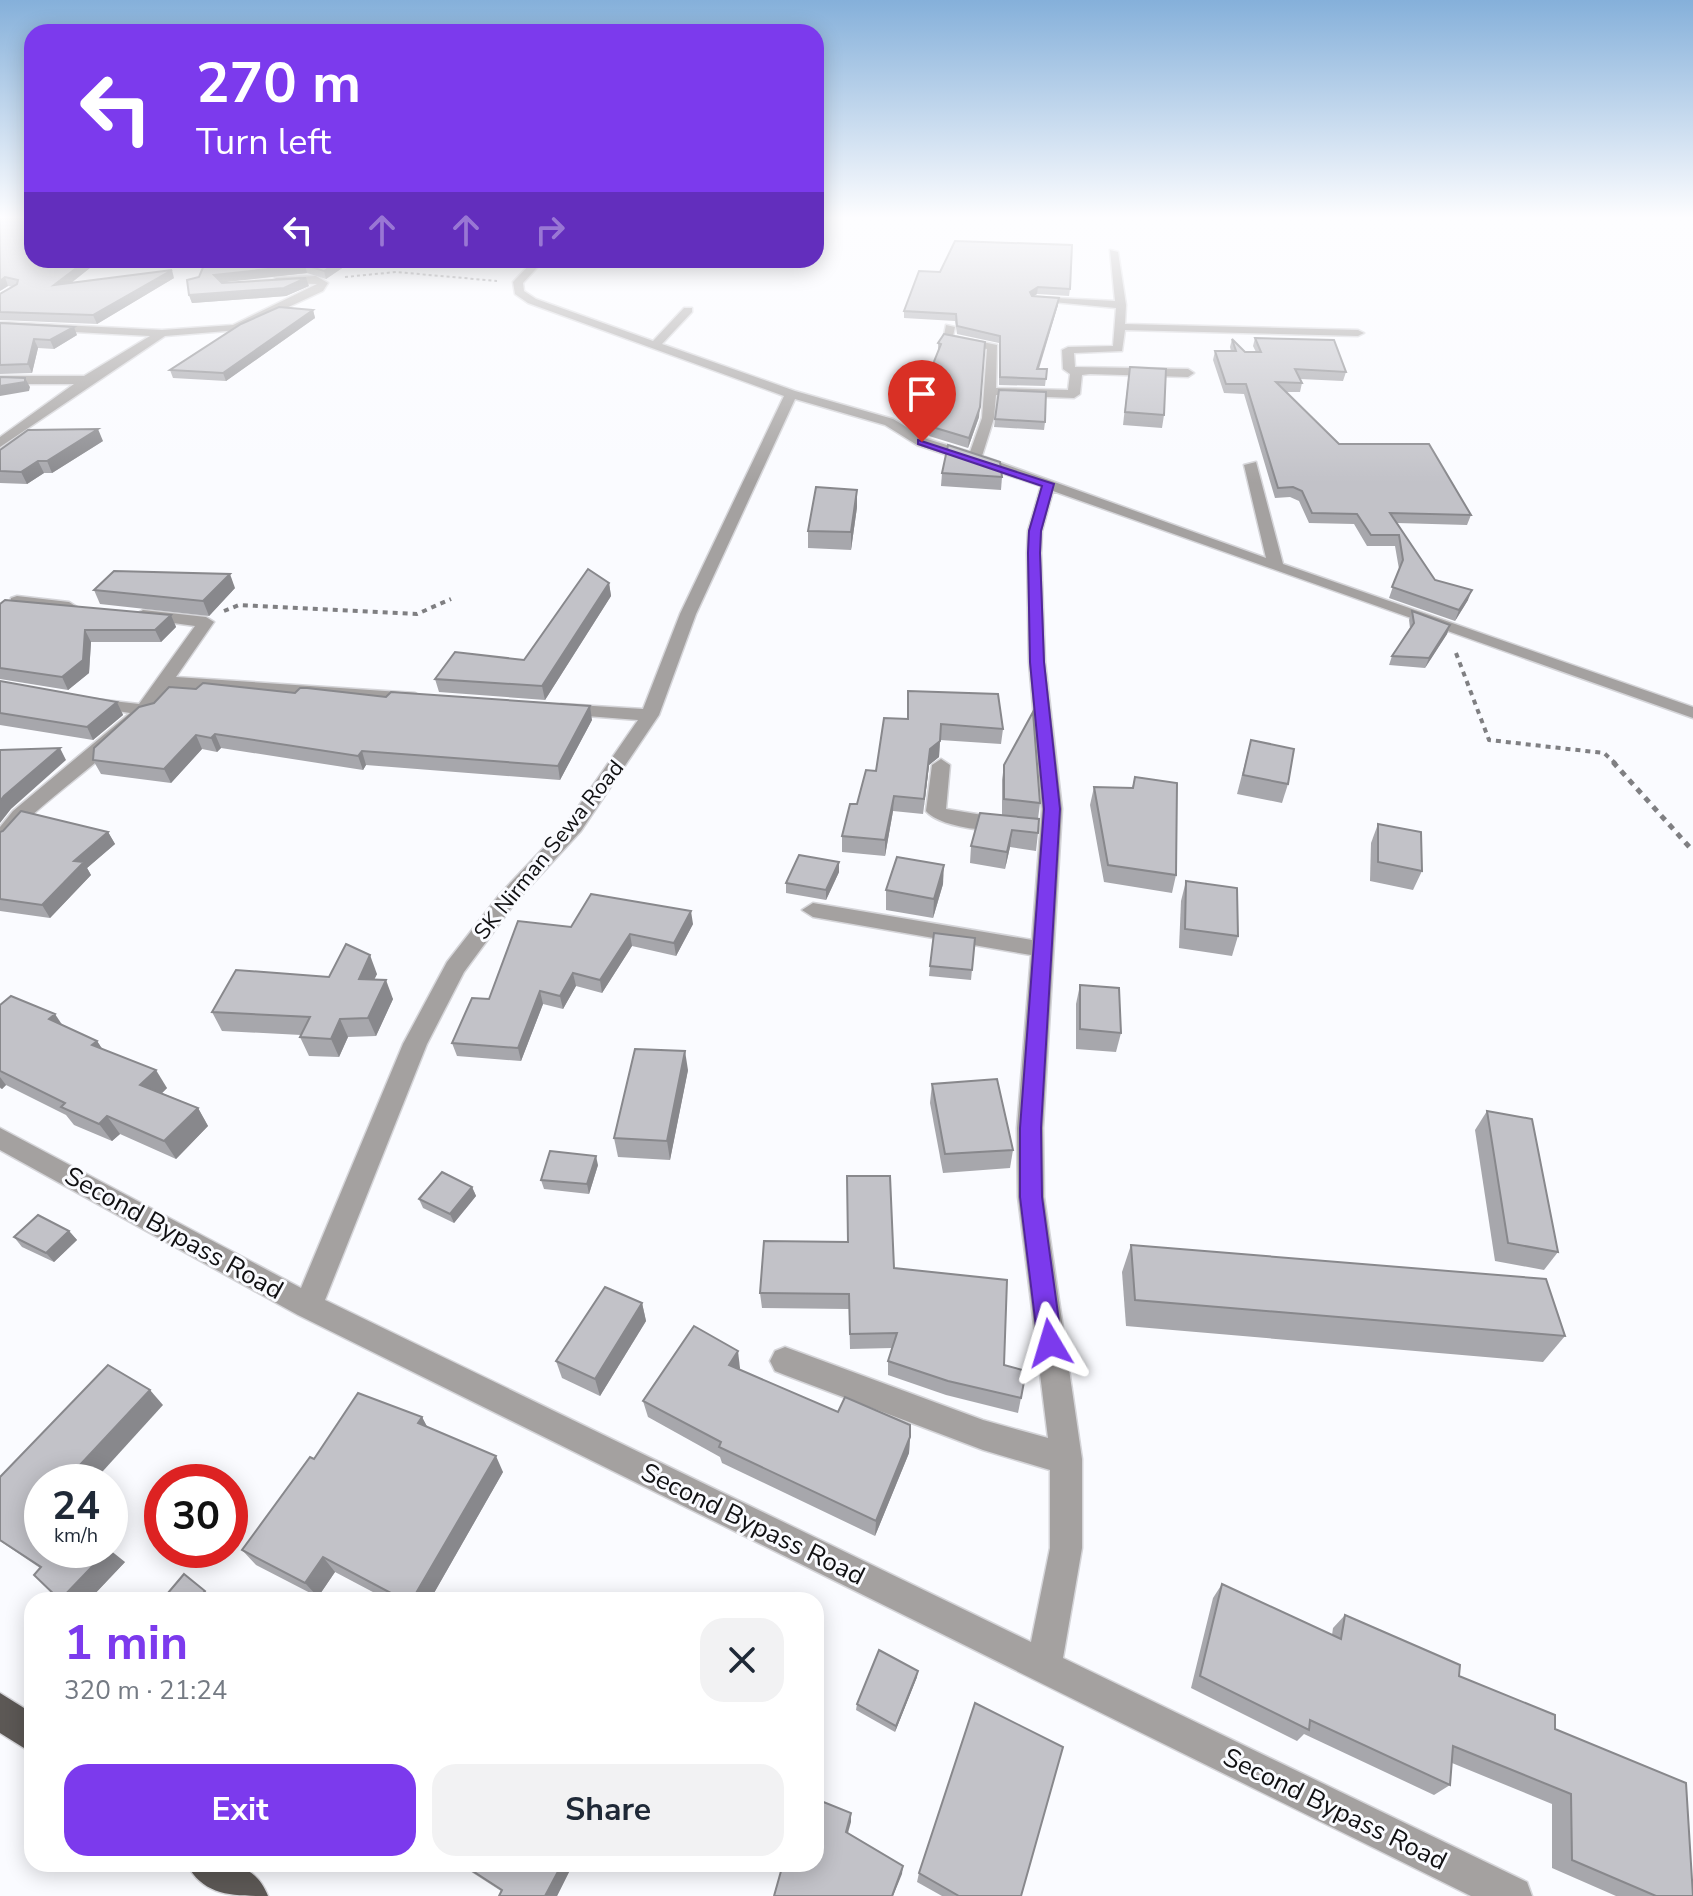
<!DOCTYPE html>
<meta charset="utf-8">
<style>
:root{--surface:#fff;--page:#f2f2f3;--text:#1f2937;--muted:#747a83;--accent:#7c3aed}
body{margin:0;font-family:"Nunito Sans",sans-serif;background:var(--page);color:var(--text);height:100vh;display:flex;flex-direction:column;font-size:30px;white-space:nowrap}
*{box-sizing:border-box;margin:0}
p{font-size:26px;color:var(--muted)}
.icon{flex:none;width:44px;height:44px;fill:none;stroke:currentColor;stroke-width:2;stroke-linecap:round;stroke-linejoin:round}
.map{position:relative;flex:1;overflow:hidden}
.panel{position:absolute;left:24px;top:1592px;width:800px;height:280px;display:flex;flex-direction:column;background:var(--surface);border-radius:24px;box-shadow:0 4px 20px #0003}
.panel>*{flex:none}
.hud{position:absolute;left:24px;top:24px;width:800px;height:244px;border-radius:24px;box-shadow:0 4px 20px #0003;background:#7c3aed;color:#fff;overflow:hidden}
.speed{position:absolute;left:24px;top:1464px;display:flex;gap:16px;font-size:40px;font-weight:700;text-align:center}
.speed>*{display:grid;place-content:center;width:104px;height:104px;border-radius:50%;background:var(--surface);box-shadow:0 4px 20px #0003;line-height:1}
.speed small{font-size:20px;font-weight:400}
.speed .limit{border:12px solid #d22;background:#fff;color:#111}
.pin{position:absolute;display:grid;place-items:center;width:68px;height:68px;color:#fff;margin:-82px -34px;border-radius:50% 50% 50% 0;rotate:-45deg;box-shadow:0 0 8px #0007}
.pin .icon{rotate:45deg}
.me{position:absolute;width:88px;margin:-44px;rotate:353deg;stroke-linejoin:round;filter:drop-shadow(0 0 6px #0008)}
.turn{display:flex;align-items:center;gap:28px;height:168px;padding:0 40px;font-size:36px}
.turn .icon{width:104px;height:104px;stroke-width:2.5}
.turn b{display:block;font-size:56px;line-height:68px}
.lanes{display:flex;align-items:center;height:76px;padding:0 40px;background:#0003;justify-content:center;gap:40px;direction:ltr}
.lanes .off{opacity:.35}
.round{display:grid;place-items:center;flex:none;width:84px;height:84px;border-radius:24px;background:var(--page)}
.headline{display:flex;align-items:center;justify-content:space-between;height:136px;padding:0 40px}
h1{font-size:48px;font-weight:700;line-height:60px;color:var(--accent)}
.cta{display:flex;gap:16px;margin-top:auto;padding:16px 40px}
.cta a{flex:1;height:92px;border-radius:24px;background:var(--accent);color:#fff;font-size:32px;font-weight:700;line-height:92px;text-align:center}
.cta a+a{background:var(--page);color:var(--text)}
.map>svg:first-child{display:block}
</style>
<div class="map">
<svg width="1693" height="1896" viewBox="0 0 1693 1896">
<rect width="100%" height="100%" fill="#fafbff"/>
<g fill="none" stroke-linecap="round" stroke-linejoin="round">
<g stroke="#d5d5d9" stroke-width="3">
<g id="minor">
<path d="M1110 250 1118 252 1126 305 1125 324 1358 330 1364 333 1358 336 1125 330 1122 351 1074 353 1075 367 1188 369 1194 373 1188 377 1090 374 1082 375 1080 394 1074 398 996 395 994 418 982 456 1266 558 1244 465 1256 462 1283 564 1693 707V718L1053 491 1042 531 1041 553 1045 662 1062 809 1043 1128 1044 1197 1082 1459V1548L1063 1658 1527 1882 1532 1896H1471L298 1315 0 1150V1128L301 1288 403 1044 447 962 500 894 567 823 638 720 561 714 552 709 561 704 643 709 680 614 784 396 528 303 515 294 513 282 534 260H544L523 283 524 291 536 299 653 341 684 308H692V312L662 344 795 391 893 419 927 439 970 452 982 418 987 349 943 340 946 325 955 327 953 336 997 345 996 388 1068 390 1070 374 1063 369 1062 350 1068 347 1113 346 1116 308 1032 300 1037 297 1115 301ZM795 399 885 425 917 445 1041 486 1028 531 1027 553 1029 662 1042 809 1032 940 813 903 802 910 813 917 1031 955 1017 1128 1018 1197 1048 1438 983 1420 785 1347 775 1351 770 1361 775 1371 785 1375 983 1450 1050 1470V1548L1031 1642 325 1300 427 1044 464 972 514 904 581 831 659 715 696 614Z"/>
<polygon points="316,276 328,283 323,291 239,330 165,336 0,447 0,437 74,384 0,384 0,376 84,376 150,336 0,328 0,322 162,330 233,325 317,284 279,283 275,278"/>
<polygon points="17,596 69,602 77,607 69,612 11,604 11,598"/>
<path d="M143 610 206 617 214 622 176 677 415 693 424 698 415 703 169 687C133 739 77 775 31 816 20 826 14 843 0 846V827L13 811 130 713 86 706V698L139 704 195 626 137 618 135 615Z"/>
<path d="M941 759 950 765 946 809 1013 820 1016 824 1013 828C993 834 939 827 926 811L932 765Z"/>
</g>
</g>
<g stroke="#d5d5d9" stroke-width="3">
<g id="primary">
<polygon points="0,1693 32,1713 32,1753 0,1733"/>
<path d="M187 1864C222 1864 253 1858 268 1896 233 1896 203 1896 187 1864Z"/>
</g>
</g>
<polyline stroke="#7f7f82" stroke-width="2" stroke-dasharray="3 3" stroke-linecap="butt" points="345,277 396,272 497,281"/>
<g stroke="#7f7f82" stroke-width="4" stroke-dasharray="5 5" stroke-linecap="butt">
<polyline points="224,611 239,605 417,614 451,599"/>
<polyline points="1456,653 1489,740 1604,753 1616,764"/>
</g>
<polyline stroke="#7f7f82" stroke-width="5" stroke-dasharray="6 6" stroke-linecap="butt" points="1613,762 1693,851"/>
<use href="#minor" fill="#a4a1a0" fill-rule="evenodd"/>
<use href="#primary" fill="#5c5855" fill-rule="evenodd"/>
</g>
<g fill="#a7a7ac">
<polygon points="0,218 32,260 100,260 71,283 174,278 97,324 0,320 0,294 13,287 8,286 0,291"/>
<polygon points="264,260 354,260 326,279 307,273 221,282 309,286 286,296 192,303 189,295 256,262"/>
<polygon points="919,271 1070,289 1069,296 1037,294 1034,296 1058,305 1039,369 1047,369 1045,386 999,385 999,343 957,334 955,321 904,318 904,311"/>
<polygon points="313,310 315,318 226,381 173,378 170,370"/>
<polygon points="0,323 77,335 54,349 38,348 32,373 0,374"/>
<polygon points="944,334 979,417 968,448 929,436 931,420 914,419 915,409 938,352 938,343"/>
<polygon points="1255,338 1346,372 1343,381 1300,379 1302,383 1300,392 1286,392 1339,444 1471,515 1467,525 1397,523 1435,580 1468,600 1455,621 1389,598 1399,569 1395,546 1367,546 1354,524 1309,523 1299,501 1290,497 1275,498 1244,394 1224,393 1213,360 1215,351 1231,351 1230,347 1232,339 1245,352 1256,352 1253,346"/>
<polygon points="1128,380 1164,415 1162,428 1123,425"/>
<polygon points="995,419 1045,422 1044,430 994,427"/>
<polygon points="103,441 52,473 44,473 27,484 0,483 0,450"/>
<polygon points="942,473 1002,477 1001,490 941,486"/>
<polygon points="857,507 851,550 808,548 808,531"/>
<polygon points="609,583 611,596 545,700 439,692 435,679 524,660"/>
<polygon points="235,588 209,616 100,604 94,590"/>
<polygon points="0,604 171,615 176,627 161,642 91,642 89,673 68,690 0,679 0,681"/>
<polygon points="1412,611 1450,625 1447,634 1425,668 1389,665 1392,656 1410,628 1409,620"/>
<polygon points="0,681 117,702 123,715 93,740 0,725"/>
<polygon points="196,689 386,697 592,720 560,780 366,765 363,770 221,748 217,752 202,749 171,783 101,774 93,760 154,703"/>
<polygon points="884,718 1003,729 1001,744 940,740 939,757 929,765 923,814 893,811 885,856 842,852 842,836 876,771"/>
<polygon points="1251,740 1288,784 1282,803 1237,794"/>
<polygon points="1004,765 1040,803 1038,819 1002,815 1002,780"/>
<polygon points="1135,777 1176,875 1172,893 1104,882 1090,805 1094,787 1132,788"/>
<polygon points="980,813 1038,833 1036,851 1010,847 1005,869 970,863 971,846"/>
<polygon points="1378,824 1422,871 1413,890 1370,881 1371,843"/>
<polygon points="0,832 108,832 115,844 87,868 91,875 50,918 0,911"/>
<polygon points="839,872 826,900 786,893 786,883"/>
<polygon points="1186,881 1238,936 1232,956 1179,948 1181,901"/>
<polygon points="943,884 933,918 886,910 886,890"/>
<polygon points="693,924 676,956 632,946 602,993 576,986 563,1009 543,1004 521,1061 457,1056 452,1043 571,927"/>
<polygon points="975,938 971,980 929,976 930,966"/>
<polygon points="377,974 374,979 393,999 376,1036 348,1037 339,1057 309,1056 300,1037 301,1035 222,1031 212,1012 329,977"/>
<polygon points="1080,985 1121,1033 1116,1052 1076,1049 1076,1004"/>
<polygon points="0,1005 62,1025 97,1041 102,1049 167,1088 162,1093 198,1108 208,1126 176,1159 120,1134 112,1141 74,1125 66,1115 6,1085 2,1089 0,1088"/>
<polygon points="688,1070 670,1160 618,1157 614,1138"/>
<polygon points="932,1084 1013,1150 1010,1168 943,1173 930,1103"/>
<polygon points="1487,1111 1558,1252 1544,1270 1495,1261 1475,1130"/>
<polygon points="598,1165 589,1194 544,1189 541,1180"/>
<polygon points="472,1187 476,1196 454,1223 423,1208 419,1199"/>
<polygon points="69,1231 77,1240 54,1262 22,1247 14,1237"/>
<polygon points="1131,1245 1565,1336 1543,1362 1126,1326 1122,1272"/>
<polygon points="894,1268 1004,1365 1021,1398 1018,1413 946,1395 888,1375 888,1361 892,1348 850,1349 849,1309 762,1308 760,1293"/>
<polygon points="642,1303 646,1321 600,1396 562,1378 556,1361"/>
<polygon points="740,1368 740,1370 838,1412 910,1437 909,1453 875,1536 722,1463 720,1457 648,1417 643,1401"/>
<polygon points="163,1405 42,1482 42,1550 125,1562 89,1600 61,1600 34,1575 40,1568 0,1541 0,1477"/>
<polygon points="422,1417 427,1427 503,1472 430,1600 388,1600 335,1572 318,1597 256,1565 242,1550 314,1459"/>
<polygon points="1222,1584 1332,1635 1333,1628 1345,1615 1555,1729 1693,1896 1616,1896 1552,1868 1552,1804 1452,1763 1450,1785 1434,1795 1304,1734 1297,1741 1191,1688 1213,1598"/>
<polygon points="917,1677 895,1732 856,1710 857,1704"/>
<polygon points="459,1864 573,1864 557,1896 499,1896 501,1891"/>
<polygon points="919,1873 1021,1896 942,1896 917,1882"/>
</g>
<g fill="#88888c">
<polygon points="87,260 100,260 57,294 54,285"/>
<polygon points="341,260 354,260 326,279 324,271"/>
<polygon points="305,265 307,273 217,283 214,275"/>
<polygon points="172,270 174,278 97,324 93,315"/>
<polygon points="5,277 8,286 0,291 0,281"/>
<polygon points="306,278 309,286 286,296 192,303 189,295"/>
<polygon points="1038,287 1037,294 1029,299 1030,292"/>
<polygon points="1059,298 1058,305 1036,377 1037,369"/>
<polygon points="313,310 315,318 226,381 223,373"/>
<polygon points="74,327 77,335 54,349 50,340"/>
<polygon points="34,339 38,348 32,373 28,364"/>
<polygon points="25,378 30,387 29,391 0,396 0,386"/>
<polygon points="980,407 979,417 968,448 969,438"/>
<polygon points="98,429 103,441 52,473 47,461"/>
<polygon points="38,461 44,473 27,484 21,472"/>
<polygon points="857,490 857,507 851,550 851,532"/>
<polygon points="230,574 235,588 209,616 203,601"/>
<polygon points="609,583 611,596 545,700 542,686"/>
<polygon points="1472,590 1468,600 1455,621 1459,610"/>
<polygon points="171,615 176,627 161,642 155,630"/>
<polygon points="1450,625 1447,634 1425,668 1429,658"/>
<polygon points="85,630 91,642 89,673 68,690 62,677"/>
<polygon points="117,702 123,715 93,740 87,727"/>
<polygon points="590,706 592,720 560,780 558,766"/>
<polygon points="941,724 939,757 929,765 923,814 930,749"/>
<polygon points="215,734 221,748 217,752 211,738"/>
<polygon points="196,735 202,749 171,783 164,769"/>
<polygon points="60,748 66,760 11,809 0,823 0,801 4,796"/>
<polygon points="362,751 366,765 363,770 358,756"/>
<polygon points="894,796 893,811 885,856 885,840"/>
<polygon points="1012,830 1010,847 1005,869 1007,852"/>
<polygon points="108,832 115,844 87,868 91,875 50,918 42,905 74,861"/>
<polygon points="839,862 839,872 826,900 826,890"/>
<polygon points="944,865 943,884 933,918 934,899"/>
<polygon points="691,911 693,924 676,956 674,943"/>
<polygon points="630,934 632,946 602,993 600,980"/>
<polygon points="370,955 377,974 366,997 359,979"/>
<polygon points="573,973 576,986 563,1009 560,996"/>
<polygon points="386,980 393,999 376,1036 368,1018"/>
<polygon points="540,991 543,1004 521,1061 518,1048"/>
<polygon points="55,1014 67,1032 49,1019"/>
<polygon points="340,1019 348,1037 339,1057 331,1039"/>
<polygon points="97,1041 109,1059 92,1045"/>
<polygon points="685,1051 688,1070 670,1160 667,1141"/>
<polygon points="156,1070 167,1088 152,1103 140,1085"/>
<polygon points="0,1077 6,1085 2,1089 0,1087"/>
<polygon points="198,1108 208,1126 176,1159 164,1141"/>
<polygon points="107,1116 120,1134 112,1141 99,1124"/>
<polygon points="596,1156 598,1165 589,1194 587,1184"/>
<polygon points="472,1187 476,1196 454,1223 450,1214"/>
<polygon points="69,1231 77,1240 54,1262 46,1253"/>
<polygon points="642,1303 646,1321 600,1396 595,1379"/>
<polygon points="738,1351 740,1368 732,1382 729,1365"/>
<polygon points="150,1390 163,1405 93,1482 64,1482"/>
<polygon points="422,1417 431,1434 418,1423"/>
<polygon points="910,1437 909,1453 875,1536 876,1521"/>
<polygon points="496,1456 503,1472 430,1600 412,1600"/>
<polygon points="108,1550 110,1550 125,1562 89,1600 60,1600"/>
<polygon points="323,1557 335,1572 318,1597 305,1583"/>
<polygon points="205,1591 212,1598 210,1600 197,1600"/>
<polygon points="918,1671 917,1677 895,1732 896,1726"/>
<polygon points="851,1813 851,1822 846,1840 846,1832"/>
<polygon points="562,1864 573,1864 557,1896 545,1896"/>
<polygon points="903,1866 902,1874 893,1896 892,1896"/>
</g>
<g fill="#c2c2c8" stroke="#88888c" stroke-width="2">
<polygon points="0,218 32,218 32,260 87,260 54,285 172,270 93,315 0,312 0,294 17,284 18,280 5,277 0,281"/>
<polygon points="955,241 1072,245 1070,289 1038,287 1030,292 1032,296 1059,298 1037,369 1047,369 1046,379 1000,377 1000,336 957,326 956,314 904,311 919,271 940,272"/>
<polygon points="239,260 255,260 256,262 264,260 341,260 324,271 305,265 214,275 222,283 306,278 284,288 189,295 187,280 199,277 204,265"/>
<polygon points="279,307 313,310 223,373 170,370 241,324"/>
<polygon points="0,323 74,327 50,340 34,339 28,364 0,365"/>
<polygon points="944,334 985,342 980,407 969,438 929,426 934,410 915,409 941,344 938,343"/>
<polygon points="1255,338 1334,340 1346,372 1295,369 1302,383 1276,382 1339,444 1429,444 1471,515 1390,513 1435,580 1472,590 1459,610 1392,587 1403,560 1399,535 1371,535 1357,514 1312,513 1302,491 1293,487 1278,488 1246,384 1226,384 1215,351 1236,351 1232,339 1245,352 1261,352"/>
<polygon points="1130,367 1166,369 1164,415 1125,412"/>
<polygon points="0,377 25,378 25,382 0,386"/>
<polygon points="999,390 1046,392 1045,422 995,419"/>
<polygon points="98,429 47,461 38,461 21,472 0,471 0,450 28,430"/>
<polygon points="948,445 1000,462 1002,477 942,473"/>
<polygon points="816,487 857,490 851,532 808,531"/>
<polygon points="588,569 609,583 542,686 435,679 455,652 524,660"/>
<polygon points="114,571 230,574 203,601 94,590"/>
<polygon points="5,600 171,615 155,630 85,630 83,660 62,677 0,668 0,604"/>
<polygon points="1412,611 1450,625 1429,658 1392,656 1414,623"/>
<polygon points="0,681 117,702 87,727 0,713"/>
<polygon points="203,683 295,693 300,688 307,688 386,697 391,692 590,706 558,766 362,751 358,756 215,734 211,738 196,735 164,769 93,760 94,748 139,707 154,703 169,687 196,689"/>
<polygon points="908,691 998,694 1003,729 941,724 940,741 930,749 924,799 894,796 885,840 842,836 850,804 857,804 866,770 876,771 884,718 908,719"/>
<polygon points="1033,712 1040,803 1004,799 1004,765"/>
<polygon points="1251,740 1294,749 1288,784 1243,775"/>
<polygon points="60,748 4,796 0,801 0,750"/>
<polygon points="1135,777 1177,783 1176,875 1108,865 1094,787 1133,788"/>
<polygon points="21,811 108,832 74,861 84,862 42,905 0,899 0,832 3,831"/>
<polygon points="980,813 1039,819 1038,833 1012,830 1007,852 971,846"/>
<polygon points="1378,824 1421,832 1422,871 1378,862"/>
<polygon points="799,855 839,862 826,890 786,883"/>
<polygon points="897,857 944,865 934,899 886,890"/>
<polygon points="1186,881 1237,888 1238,936 1185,929"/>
<polygon points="591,894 691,911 674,943 630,934 600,980 573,973 560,996 540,991 518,1048 452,1043 472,998 489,999 518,921 571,927"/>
<polygon points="934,933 975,938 972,970 930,966"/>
<polygon points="346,944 370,955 359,979 386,980 368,1018 340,1019 331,1039 300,1037 310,1017 212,1012 236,970 329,977"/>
<polygon points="1080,985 1119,988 1121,1033 1080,1029"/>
<polygon points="11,996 55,1014 49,1019 97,1041 92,1045 156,1070 140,1085 198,1108 164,1141 107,1116 99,1124 61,1107 65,1103 0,1071 0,1005"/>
<polygon points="635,1049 685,1051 667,1141 614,1138"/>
<polygon points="997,1079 1013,1150 945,1154 932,1084"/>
<polygon points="1487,1111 1532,1119 1558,1252 1508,1243"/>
<polygon points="550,1151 596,1156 587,1184 541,1180"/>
<polygon points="442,1172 472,1187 450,1214 419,1199"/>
<polygon points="847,1176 890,1176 894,1268 1007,1280 1004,1365 1026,1371 1021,1398 948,1381 888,1361 897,1333 850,1334 849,1294 760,1293 764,1241 848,1242"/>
<polygon points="38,1215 69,1231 46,1253 14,1237"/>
<polygon points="1131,1245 1546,1279 1565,1336 1135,1300"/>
<polygon points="605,1287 642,1303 595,1379 556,1361"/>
<polygon points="694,1326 738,1351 729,1365 838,1412 845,1397 910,1425 910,1437 876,1521 719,1447 721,1442 643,1401"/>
<polygon points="108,1365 150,1390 64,1482 42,1482 42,1550 108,1550 60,1600 34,1575 41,1567 0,1540 0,1477"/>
<polygon points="358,1393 422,1417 418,1423 496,1456 412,1600 404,1600 323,1557 305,1583 242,1550 310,1457 314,1459"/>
<polygon points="184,1574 205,1591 197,1600 162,1600"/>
<polygon points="1222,1584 1341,1639 1345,1615 1460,1665 1459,1676 1555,1715 1555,1729 1686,1783 1693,1896 1656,1896 1572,1860 1571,1794 1453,1746 1450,1785 1310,1720 1309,1730 1200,1676"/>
<polygon points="879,1650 918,1671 896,1726 857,1704"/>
<polygon points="975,1703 1063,1747 1021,1896 959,1896 919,1873"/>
<polygon points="816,1799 851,1813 846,1832 903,1866 892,1896 774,1896 783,1864 816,1864"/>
<polygon points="462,1864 562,1864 545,1896 499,1896 502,1890"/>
</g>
<linearGradient id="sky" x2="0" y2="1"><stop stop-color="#85b0da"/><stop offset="0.45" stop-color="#fdfdff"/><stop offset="1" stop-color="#fdfdff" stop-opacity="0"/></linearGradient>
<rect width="1693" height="483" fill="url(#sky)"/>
<polygon fill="#7c3aed" stroke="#51269a" stroke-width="2" points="918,440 1054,484 1041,531 1040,553 1044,662 1060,809 1041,1128 1042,1197 1062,1343 1059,1351 1050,1354 1042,1351 1038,1343 1020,1197 1020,1128 1044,809 1030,662 1028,553 1029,531 1042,486 918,444"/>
<g text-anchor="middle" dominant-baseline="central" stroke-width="6" stroke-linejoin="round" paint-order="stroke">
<g font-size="22" fill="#101012" stroke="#fafbff">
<text transform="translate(549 850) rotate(-51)">SK Nirman Sewa Road</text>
</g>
<g font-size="26" fill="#101012" stroke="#fafbff">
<text transform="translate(174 1233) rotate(29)">Second Bypass Road</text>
<text transform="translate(753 1524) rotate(26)">Second Bypass Road</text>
<text transform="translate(1335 1809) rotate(26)">Second Bypass Road</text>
</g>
</g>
</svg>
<div class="speed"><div>24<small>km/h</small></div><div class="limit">30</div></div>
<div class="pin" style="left:922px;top:442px;background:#d93025"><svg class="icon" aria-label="arrive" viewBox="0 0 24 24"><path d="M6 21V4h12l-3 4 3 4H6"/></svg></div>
<svg class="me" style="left:1050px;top:1343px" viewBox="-20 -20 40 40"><path d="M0-17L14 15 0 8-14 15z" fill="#7c3aed" stroke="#fff" stroke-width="4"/></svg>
<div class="hud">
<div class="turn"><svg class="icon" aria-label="left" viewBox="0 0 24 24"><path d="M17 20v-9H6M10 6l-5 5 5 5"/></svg><div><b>270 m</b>Turn left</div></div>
<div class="lanes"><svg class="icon" aria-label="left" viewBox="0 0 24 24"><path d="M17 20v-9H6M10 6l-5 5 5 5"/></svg><svg class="icon off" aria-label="ahead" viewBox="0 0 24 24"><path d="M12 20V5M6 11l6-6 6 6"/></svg><svg class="icon off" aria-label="ahead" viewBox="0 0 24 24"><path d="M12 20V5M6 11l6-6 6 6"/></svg><svg class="icon off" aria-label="right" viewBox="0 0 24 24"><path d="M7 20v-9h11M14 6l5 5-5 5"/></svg></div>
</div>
<section class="panel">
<div class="headline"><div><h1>1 min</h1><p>320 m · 21:24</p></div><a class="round"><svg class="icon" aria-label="close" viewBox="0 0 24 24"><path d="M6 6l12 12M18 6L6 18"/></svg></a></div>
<div class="cta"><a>Exit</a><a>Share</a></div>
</section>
</div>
